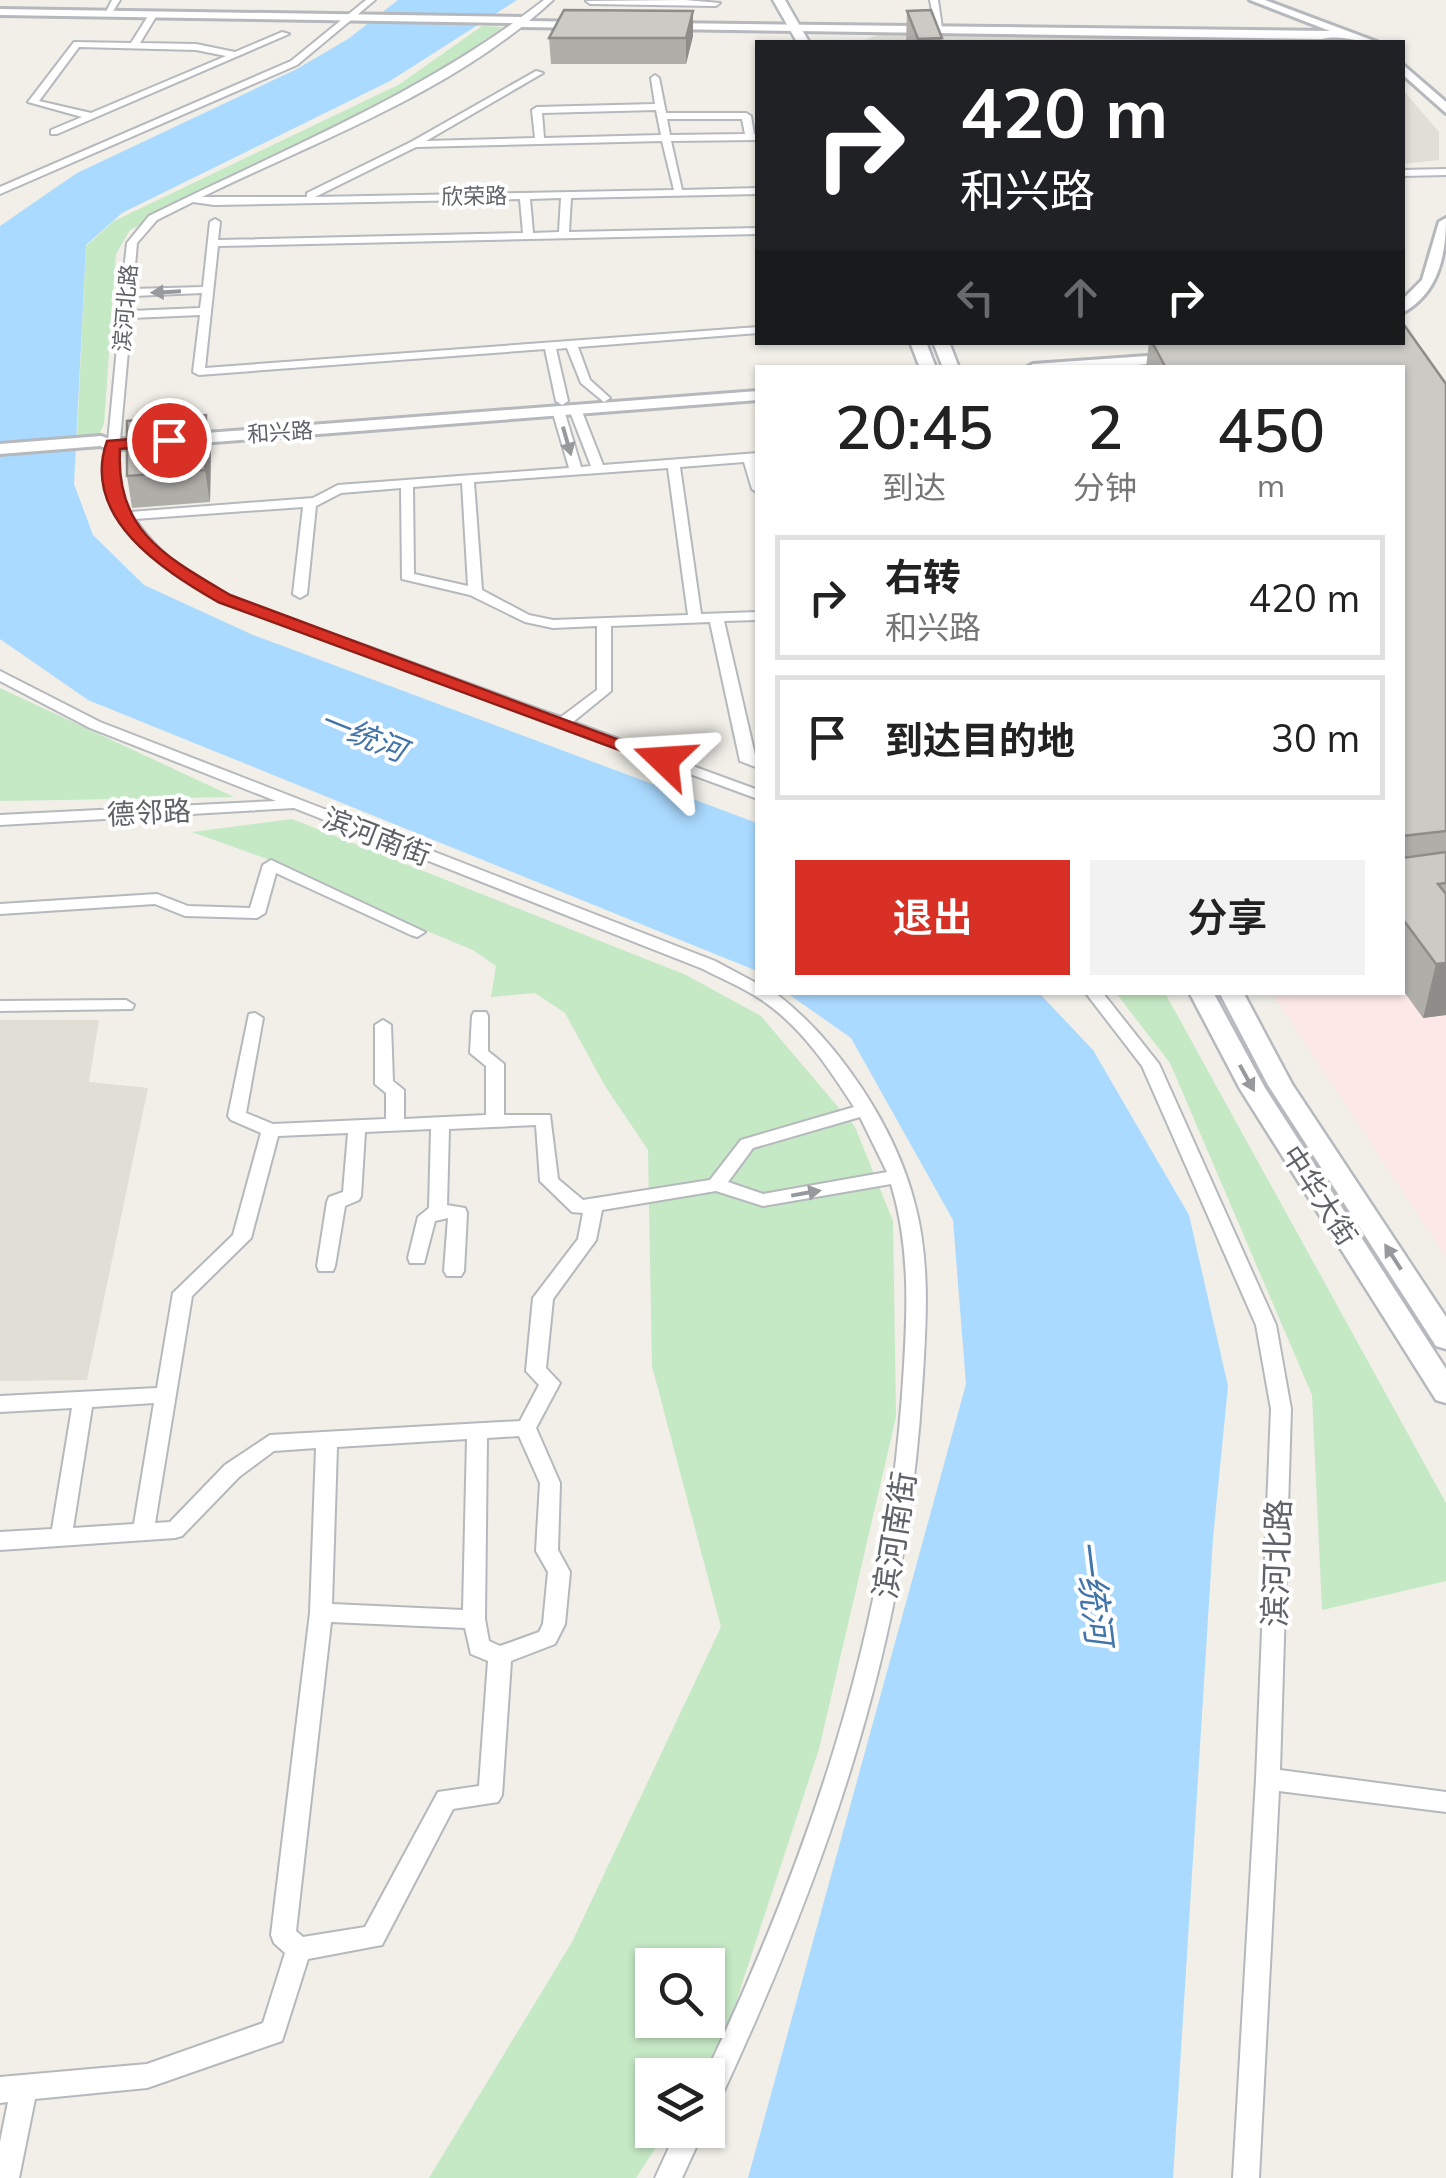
<!DOCTYPE html>
<html lang="zh">
<meta charset="utf-8">
<style>
:root{--surface:#fff;--page:#f2f2f2;--text:#222;--muted:#767676;--line:#e0e0e0;--accent:#d93025}
body{margin:0;font-family:Mulish,"Noto Sans SC",sans-serif;background:var(--page);color:var(--text);height:100vh;display:flex;flex-direction:column;font-size:38px;white-space:nowrap}
*{box-sizing:border-box;margin:0}
p{font-size:32px;color:var(--muted)}
.icon{flex:none;width:55px;height:55px;fill:none;stroke:currentColor;stroke-width:2;stroke-linecap:round;stroke-linejoin:round}
.map{position:relative;flex:1;overflow:hidden}
.side{position:absolute;left:755px;top:365px;width:650px;height:630px;display:flex;flex-direction:column;background:var(--surface);border-radius:0px;box-shadow:0 2px 8px #0004}
.side>*{flex:none}
.banner{position:absolute;left:755px;top:40px;width:650px;height:305px;border-radius:0px;box-shadow:0 2px 8px #0004;background:#202124;color:#fff;overflow:hidden}
.buttons{position:absolute;left:635px;top:1948px;display:grid;gap:20px}
.buttons a{display:grid;place-items:center;width:90px;height:90px;border-radius:0px;background:var(--surface);box-shadow:0 2px 8px #0004;font-size:50px}
.pin{position:absolute;display:grid;place-items:center;width:85px;height:85px;color:#fff;margin:-42px;border:5px solid #fff;border-radius:50%;box-shadow:0 2px 10px #0007}
.me{position:absolute;width:110px;margin:-55px;rotate:290deg;stroke-linejoin:round;filter:drop-shadow(0 0 8px #0008)}
.turn{display:flex;align-items:center;gap:35px;height:210px;padding:0 40px;font-size:45px}
.turn .icon{width:130px;height:130px;stroke-width:2.5}
.turn b{display:block;font-size:70px;line-height:85px}
.lanes{display:flex;align-items:center;height:95px;padding:0 40px;background:#0003;justify-content:center;gap:50px;direction:ltr}
.lanes .off{opacity:.35}
.eta{display:flex;justify-content:space-evenly;align-items:center;height:170px;text-align:center}
.eta b{font-size:60px;font-weight:600;line-height:70px}
.action{display:flex;gap:20px;margin-top:auto;padding:20px 40px}
.action a{flex:1;height:115px;border-radius:0px;background:var(--accent);color:#fff;font-size:40px;font-weight:600;line-height:115px;text-align:center}
.action a+a{background:var(--page);color:var(--text)}
ul{padding:0;list-style:none}
li{display:flex;align-items:center;gap:30px;height:125px;margin:0 20px 15px;padding:0 20px;border:5px solid var(--line);border-radius:0px}
li div{flex:1}
li b{display:block;font-size:38px}
li em{font-style:normal}
.map>svg:first-child{display:block}
</style>
<div class="map">
<svg width="1446" height="2178" viewBox="0 0 1446 2178">
<rect width="100%" height="100%" fill="#f1efe8"/>
<g fill="#e1ded6">
<polygon points="883,33 1305,42 859,42"/>
<polygon points="1402,89 1439,132 1439,160 1403,164"/>
<polygon points="0,1020 99,1020 89,1082 148,1088 87,1380 0,1381"/>
</g>
<polygon fill="#fce8e6" points="1446,900 1446,1257 1272,993 1402,992 1403,906"/>
<g fill="#c5e8c5" fill-rule="evenodd">
<polygon points="482,26 503,27 424,82 130,230 116,254 104,424 99,435 77,436 86,246 114,221 400,84"/>
<polygon points="0,688 234,797 0,801"/>
<path d="M292 819 686 975 761 1016 855 1127 893 1221 896 1417 819 1749 722 2045 703 2075H652V2130H667L636 2178H429L572 1942 721 1627 652 1366 648 1150 605 1086 565 1013 535 993 491 997 496 966 473 950 354 901 278 863 192 832ZM652 1965H708V2020H652Z"/>
<polygon points="1116,993 1165,993 1446,1503 1446,1581 1322,1610 1312,1395 1170,1063"/>
</g>
<g fill="#aadaff">
<polygon points="398,0 517,0 390,81 122,213 86,245 74,484 93,535 144,585 253,635 757,823 757,971 88,700 0,639 0,226 77,173 295,70 348,39"/>
<polygon points="787,993 1039,993 1093,1050 1189,1215 1228,1386 1213,1538 1173,2178 748,2178 966,1384 953,1220 851,1038"/>
</g>
<g fill="none" stroke-linecap="round" stroke-linejoin="round">
<g stroke="#b5b8bc" stroke-width="4">
<g id="minor">
<polygon points="112,0 120,0 110,16 104,16"/>
<polygon points="366,0 375,0 297,65 0,194 0,187 291,61"/>
<path d="M544 0H553C455 91 321 139 202 197H307V193L411 142 536 71 543 73 426 141 535 138 532 110 537 107 655 104 651 78 655 75 659 78 666 113H746L751 116 754 134H758V140L671 141 682 190 758 188V194L571 198 569 232 758 228V234L218 246 205 368 758 327V333L578 347 590 380 610 398 604 402 581 383 567 348 556 349 568 401 562 405 556 401 545 349 199 375 193 372 200 315 131 318 116 484 130 512 313 498 338 485 569 468 552 410 558 406 564 410 581 467 591 466 569 409 575 405 581 409 603 465 758 453V493L752 489 744 462 680 467 701 614 758 612V620L724 621 758 768 740 761 710 622 611 626V691L573 722 758 790V799L219 601 181 578 151 555 118 516 104 484 122 295 120 293 122 290 127 243 149 216C284 149 424 94 544 0ZM656 110 661 135 544 138 542 113ZM667 119H742L745 134 670 135ZM662 141 674 190 315 197 416 147ZM561 198 559 232 533 233 530 199ZM520 199 523 233 218 240 220 222 215 219 210 222 203 287 133 289 137 243 157 220 193 202 214 205ZM202 293 200 308 131 311 133 296ZM668 468 688 615 553 620 529 615 482 590 474 482ZM462 483 468 586 414 574 413 487ZM401 488 402 579 470 595 525 622 553 628 597 626V690L561 717C496 694 431 670 366 646 286 616 185 595 135 519L303 507 293 594 300 598 307 594 316 506 341 493Z"/>
<polygon points="685,0 720,3 716,6 590,4 586,1"/>
<polygon points="930,0 938,0 942,28 935,26"/>
<path d="M150 13 157 15 140 43 196 44 235 52 282 32 289 34 57 134H51V130L82 117 28 102 74 42 131 43ZM79 47 196 50 226 56 91 113 39 101Z"/>
<polygon points="1446,169 1446,175 1402,176 1402,170"/>
<path d="M0 671 100 722 715 961 758 984V992H773L779 996C839 1043 895 1127 914 1201 931 1261 926 1327 922 1389 906 1649 826 1872 717 2106L708 2109V2075H705C808 1859 885 1635 902 1395 907 1324 912 1253 891 1184L763 1206 716 1191 602 1210 596 1240 553 1299 546 1368 560 1383 536 1428 560 1483 558 1550 570 1572 565 1624 555 1644 511 1661 502 1795 498 1802 453 1809 382 1945 308 1959 282 2041 147 2088 35 2099 19 2178H0V2142L8 2102 0 2103V2077L147 2064 263 2023 285 1953 274 1943 271 1935 310 1613 316 1448 274 1451 239 1477 182 1536 175 1538 0 1550V1532L52 1529 72 1408 0 1412V1396L157 1388 173 1293 233 1235 261 1133 231 1120 228 1116 249 1014 255 1013 263 1018 246 1113 273 1124 386 1119V1093L375 1084V1025L383 1020 391 1025 393 1081 404 1090V1119L486 1115V1066L470 1053 472 1016 474 1012H486L488 1016V1051L504 1064V1115H550L558 1179 583 1200 710 1180 741 1140 854 1107C830 1070 803 1029 766 1003 747 989 724 980 703 969L294 808 0 825V815L276 801 90 728 0 681ZM860 1117 887 1172 763 1194 728 1182 753 1148ZM536 1125 540 1181 572 1212 583 1213 578 1239 533 1298 526 1371 539 1385 520 1421 270 1435 225 1465 170 1522 155 1523 192 1296 251 1238 278 1136 348 1133 343 1192 329 1197 327 1202 317 1266 319 1271H333L335 1266 345 1206 359 1200 361 1196 365 1132 431 1129 429 1208 418 1217 408 1258 410 1263H424L435 1221 448 1218 444 1271 447 1276H461L464 1271 467 1213 465 1208 447 1205 449 1129ZM154 1403 134 1524 73 1528 92 1407ZM519 1436 540 1483 536 1551 548 1572 543 1624 539 1632 500 1646 489 1641 485 1619 487 1438ZM467 1439 463 1610 332 1604 337 1447ZM331 1622 465 1628 471 1654 488 1661 479 1786 438 1792 365 1927 303 1937 296 1931Z"/>
<polygon points="271,860 425,932 417,937 411,935 276,873 265,913 257,918 185,916 155,904 0,914 0,904 157,894 188,906 250,908 263,865"/>
<polygon points="1085,992 1102,992 1159,1064 1276,1325 1291,1409 1280,1770 1446,1792 1446,1812 1279,1791 1259,2178 1233,2178 1256,1779 1271,1409 1256,1325 1142,1066"/>
<polygon points="126,1000 134,1005 132,1009 0,1011 0,1001"/>
<polygon points="677,2130 704,2130 682,2178 655,2178"/>
</g>
</g>
<g stroke="#b5b8bc" stroke-width="6">
<g id="tertiary">
<path d="M1250 0H1265L1377 42C1357 43 1343 34 1322 39L665 29 659 26 665 23 1330 31Z"/>
<polygon points="0,9 525,17 530,21 588,22 593,25 588,28 521,27 516,23 0,15"/>
<polygon points="1402,64 1446,102 1446,113 1402,74"/>
<path d="M1446 218C1446 256 1438 294 1402 313V300L1422 280 1439 222Z"/>
<polygon points="1176,354 1183,358 1181,361 1103,368 1026,368 1033,364"/>
<polygon points="758,391 758,400 112,450 100,446 0,454 0,444 101,436 113,440"/>
</g>
</g>
<g stroke="#b6babf" stroke-width="5">
<g id="secondary">
<polygon points="773,0 785,0 809,42 797,42"/>
<polygon points="910,342 926,342 936,368 920,368"/>
<polygon points="933,342 949,342 959,368 943,368"/>
<polygon points="1189,992 1213,992 1265,1088 1446,1369 1446,1403 1436,1400 1240,1089"/>
<polygon points="1219,992 1243,992 1292,1084 1446,1317 1446,1349 1436,1346 1268,1085"/>
</g>
</g>
<use href="#minor" fill="#fff" fill-rule="evenodd"/>
<use href="#tertiary" fill="#fff" fill-rule="evenodd"/>
<use href="#secondary" fill="#fff" fill-rule="evenodd"/>
</g>
<g fill="#afaea9">
<polygon points="693,11 693,36 686,64 551,64 549,38"/>
<polygon points="907,11 942,38 942,42 906,42"/>
<polygon points="1149,342 1402,342 1446,384 1446,1015 1423,1018 1402,989 1402,368 1146,368"/>
<polygon points="206,415 211,447 210,502 132,508 127,476"/>
</g>
<g fill="#8f8d8a">
<polygon points="693,11 693,36 686,64 686,38"/>
<polygon points="206,415 211,447 210,502 205,470"/>
<polygon points="1446,963 1446,1015 1423,1018 1436,964"/>
</g>
<g fill="#cccac5" stroke="#8f8d8a" stroke-width="2.5">
<polygon points="564,10 693,11 686,38 549,38"/>
<polygon points="931,10 942,38 918,39 907,11"/>
<polygon points="1402,322 1446,384 1446,831 1402,836 1402,368 1166,368 1152,342 1402,342"/>
<polygon points="206,415 205,470 127,476 127,421"/>
<polygon points="1446,852 1446,883 1438,884 1446,894 1446,963 1436,964 1402,918 1402,858"/>
</g>
<defs><path id="oneway-solid" d="M-6-.8H1V-3.2L6.5 0L1 3.2V.8H-6Z" transform="scale(2.5)"/></defs>
<g fill="#979a9d">
<use href="#oneway-solid" transform="translate(166 292) rotate(177)"/>
<use href="#oneway-solid" transform="translate(567 441) rotate(74)"/>
<use href="#oneway-solid" transform="translate(1247 1078) rotate(61)"/>
<use href="#oneway-solid" transform="translate(806 1193) rotate(-10)"/>
<use href="#oneway-solid" transform="translate(1393 1257) rotate(-123)"/>
</g>
<path fill="#d93025" stroke="#8d1f18" stroke-width="2.5" d="M169 436 177 440 174 444 120 449C115 531 166 557 230 595L673 760 670 764H657L218 602C163 570 80 518 107 441Z"/>
<g text-anchor="middle" dominant-baseline="central" stroke-width="8" stroke-linejoin="round" paint-order="stroke">
<g font-size="22" fill="#5f6368" stroke="#fff">
<text transform="translate(474 196) rotate(-1)">欣荣路</text>
<text transform="translate(125 308) rotate(-85)">滨河北路</text>
<text transform="translate(280 432) rotate(-4)">和兴路</text>
</g>
<g font-size="28" fill="#5f6368" stroke="#fff">
<text transform="translate(149 812) rotate(-3)">德邻路</text>
<text transform="translate(377 836) rotate(21)">滨河南街</text>
<text transform="translate(1320 1195) rotate(57)">中华大街</text>
</g>
<g font-size="30" font-style="italic" fill="#4174aa" stroke="#fff">
<text transform="translate(363 735) rotate(22)">一统河</text>
</g>
<g font-size="32" fill="#5f6368" stroke="#fff">
<text transform="translate(894 1535) rotate(-81)">滨河南街</text>
<text transform="translate(1276 1563) rotate(-88)">滨河北路</text>
</g>
<g font-size="35" font-style="italic" fill="#4174aa" stroke="#fff">
<text transform="translate(1094 1592) rotate(83)">一统河</text>
</g>
</g>
</svg>
<div class="buttons">
<a><svg class="icon" aria-label="search" viewBox="0 0 24 24"><circle cx="10" cy="10" r="6"/><path d="M15 15l6 6"/></svg></a>
<a><svg class="icon" aria-label="layers" viewBox="0 0 24 24"><path d="M12 4l9 5-9 5-9-5zM3 14l9 5 9-5"/></svg></a>
</div>
<div class="pin" style="left:169px;top:440px;background:#d93025"><svg class="icon" aria-label="arrive" viewBox="0 0 24 24"><path d="M6 21V4h12l-3 4 3 4H6"/></svg></div>
<svg class="me" style="left:664px;top:760px" viewBox="-20 -20 40 40"><path d="M0-17L14 15 0 8-14 15z" fill="#d93025" stroke="#fff" stroke-width="4"/></svg>
<div class="banner">
<div class="turn"><svg class="icon" aria-label="right" viewBox="0 0 24 24"><path d="M7 20v-9h11M14 6l5 5-5 5"/></svg><div><b>420 m</b>和兴路</div></div>
<div class="lanes"><svg class="icon off" aria-label="left" viewBox="0 0 24 24"><path d="M17 20v-9H6M10 6l-5 5 5 5"/></svg><svg class="icon off" aria-label="ahead" viewBox="0 0 24 24"><path d="M12 20V5M6 11l6-6 6 6"/></svg><svg class="icon" aria-label="right" viewBox="0 0 24 24"><path d="M7 20v-9h11M14 6l5 5-5 5"/></svg></div>
</div>
<section class="side">
<div class="eta">
<div><b>20:45</b><p>到达</p></div>
<div><b>2</b><p>分钟</p></div>
<div><b>450</b><p>m</p></div>
</div>
<ul>
<li><svg class="icon" aria-label="right" viewBox="0 0 24 24"><path d="M7 20v-9h11M14 6l5 5-5 5"/></svg><div><b>右转</b><p>和兴路</p></div><em>420 m</em></li>
<li><svg class="icon" aria-label="arrive" viewBox="0 0 24 24"><path d="M6 21V4h12l-3 4 3 4H6"/></svg><div><b>到达目的地</b></div><em>30 m</em></li>
</ul>
<div class="action"><a>退出</a><a>分享</a></div>
</section>
</div>
